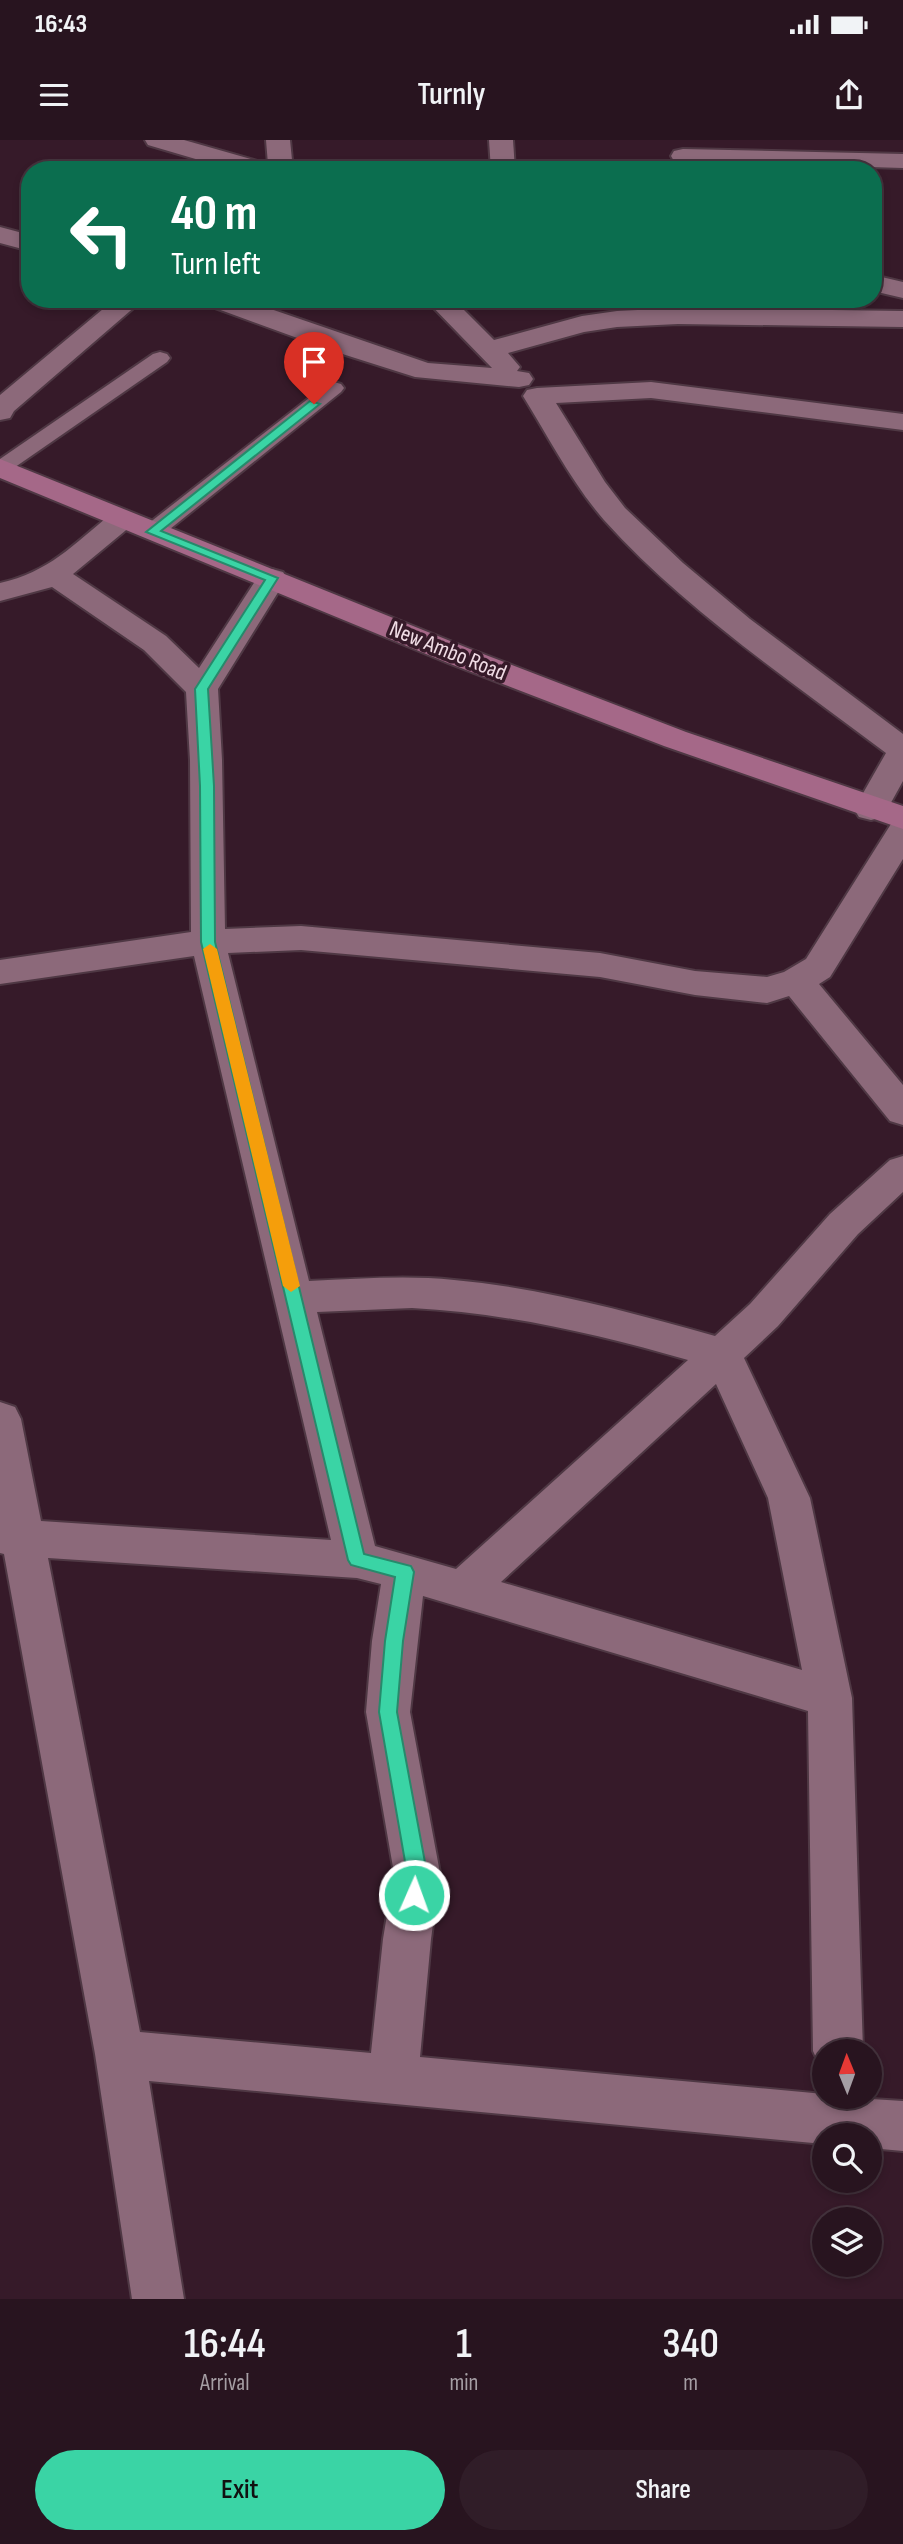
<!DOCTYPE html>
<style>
:root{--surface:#28141f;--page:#301d28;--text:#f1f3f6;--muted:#a59ea4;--line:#44333d;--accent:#3ad4a5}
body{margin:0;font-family:"Sofia Sans Condensed",sans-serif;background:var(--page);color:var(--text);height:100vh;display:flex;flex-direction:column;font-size:26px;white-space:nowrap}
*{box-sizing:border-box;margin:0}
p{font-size:23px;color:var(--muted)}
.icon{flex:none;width:38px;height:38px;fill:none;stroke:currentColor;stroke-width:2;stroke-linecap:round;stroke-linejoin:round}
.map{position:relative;height:2159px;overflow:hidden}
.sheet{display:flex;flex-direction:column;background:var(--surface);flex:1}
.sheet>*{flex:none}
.hud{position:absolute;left:21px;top:21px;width:861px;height:147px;border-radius:28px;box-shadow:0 4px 10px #0003,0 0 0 2px var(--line);background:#0b6e4f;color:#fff;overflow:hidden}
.needle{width:46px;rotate:359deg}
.controls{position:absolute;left:812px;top:1899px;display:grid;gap:14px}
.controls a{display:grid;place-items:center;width:70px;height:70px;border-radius:50%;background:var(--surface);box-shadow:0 4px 10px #0003,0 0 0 2px var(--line);font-size:35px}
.pin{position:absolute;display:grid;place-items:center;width:60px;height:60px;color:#fff;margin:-72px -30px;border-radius:50% 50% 50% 0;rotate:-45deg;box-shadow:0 0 7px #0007}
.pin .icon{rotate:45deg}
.me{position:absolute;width:77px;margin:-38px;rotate:2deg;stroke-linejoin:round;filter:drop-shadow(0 0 5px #0008)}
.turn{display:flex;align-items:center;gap:24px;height:147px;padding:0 35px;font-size:32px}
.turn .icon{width:91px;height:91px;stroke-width:2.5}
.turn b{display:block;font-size:49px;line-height:60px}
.eta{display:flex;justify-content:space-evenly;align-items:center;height:119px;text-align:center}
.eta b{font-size:42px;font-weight:600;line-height:49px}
.action{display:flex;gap:14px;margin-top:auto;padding:14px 35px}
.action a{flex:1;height:80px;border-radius:42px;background:var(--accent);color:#111;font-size:28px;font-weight:600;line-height:80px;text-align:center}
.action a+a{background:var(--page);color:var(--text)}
.status{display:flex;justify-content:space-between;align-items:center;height:49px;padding:0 35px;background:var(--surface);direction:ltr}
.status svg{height:19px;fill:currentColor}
header{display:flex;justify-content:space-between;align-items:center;height:91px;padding:0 35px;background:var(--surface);font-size:32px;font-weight:600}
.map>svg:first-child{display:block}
</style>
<div class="status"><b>16:43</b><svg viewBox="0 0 49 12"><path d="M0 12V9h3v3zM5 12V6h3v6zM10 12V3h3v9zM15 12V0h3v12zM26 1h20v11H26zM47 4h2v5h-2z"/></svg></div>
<header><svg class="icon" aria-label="menu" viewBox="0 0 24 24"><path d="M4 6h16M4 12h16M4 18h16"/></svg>Turnly<svg class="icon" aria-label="share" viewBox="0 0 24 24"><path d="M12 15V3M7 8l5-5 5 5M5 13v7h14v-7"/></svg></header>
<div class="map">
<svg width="903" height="2159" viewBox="0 0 903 2159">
<rect width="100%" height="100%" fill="#361a29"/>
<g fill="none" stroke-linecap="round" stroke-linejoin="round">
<g stroke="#4f3844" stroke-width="4">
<g id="lane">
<polygon points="160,212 167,214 170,218 167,222 8,332 0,334 0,319 153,214"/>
<polygon points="334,242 341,244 344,248 341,252 160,397 144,397 141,392 144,387 327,244"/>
</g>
</g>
<g stroke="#4f3844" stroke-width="4">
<g id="street">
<polygon points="145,0 184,0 268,24 266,0 290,0 293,30 233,30 148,5"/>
<polygon points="489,0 513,0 515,30 491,30"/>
<polygon points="683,9 903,14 903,28 674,21 671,16 674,11"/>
<polygon points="0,87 30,95 30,111 0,103"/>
<polygon points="873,135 903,142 903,158 873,151"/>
<polygon points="115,159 144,159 14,271 10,278 0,280 0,255"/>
<polygon points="203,159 242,159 428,223 492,228 425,159 453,159 494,200 582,176 617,171 678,168 903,171 903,187 678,184 617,187 584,192 508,213 520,227 517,231 529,233 533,239 529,245 519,247 415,237 333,211 207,165"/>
<path d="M651 242 903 274V290L651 258 556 263 605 342 625 368 683 423 750 479 903 594V641L883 677 871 680 859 677 854 669 886 613C791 541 684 469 604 380 572 343 549 298 523 256L527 250 537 248Z"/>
<path d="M121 371 131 374 136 380 131 386 73 434 166 496 199 528 261 432 272 429 283 432 287 438 218 549 222 620 225 789 301 786 600 813 695 831 767 837 784 832 806 819 891 684 903 681V719L830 837 819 844 903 945V985L890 981 789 856 767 863 695 855 600 837 301 810 228 813 309 1141C358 1139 406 1135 454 1140 543 1148 629 1172 715 1196L750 1164 830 1074 890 1020 903 1016V1052L858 1094 778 1186 744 1218 810 1358 852 1558 863 1911H824V1930L821 1928 813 1911 808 1571 423 1456 410 1572 440 1733 431 1799 420 1917 824 1954V1956L903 1961V2011L870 2008V1995H824V2004L149 1941 184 2159H132L95 1914 4 1414 0 1413V1262L15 1267 21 1279 41 1381 331 1400 194 816 0 844V820L191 792 190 620 186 552 144 510 52 447 0 461V443C49 432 73 405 111 374ZM412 1168C507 1173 597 1194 688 1220L456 1429 375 1406 317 1172ZM716 1244 768 1358 802 1530 501 1442ZM48 1418 357 1438 381 1444 372 1501 366 1572 394 1733 383 1799 371 1913 140 1892Z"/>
</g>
</g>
<g stroke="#4f3844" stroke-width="4">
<polygon id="primary" points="0,319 470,509 686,592 903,666 903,689 664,606 448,523 0,338"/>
</g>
<use href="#lane" fill="#8c697a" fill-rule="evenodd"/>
<use href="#street" fill="#8c697a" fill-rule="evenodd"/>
<use href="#primary" fill="#a56888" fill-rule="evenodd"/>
</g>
<polygon fill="#3ad4a5" stroke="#268a6b" stroke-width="2" points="310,261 320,264 161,391 278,438 208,549 214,646 215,802 364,1414 411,1426 414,1432 403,1501 397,1572 427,1733 421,1762 414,1765 407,1762 404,1755 407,1733 379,1572 385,1501 395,1437 351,1425 348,1420 201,802 200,646 195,549 265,440 146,392"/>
<polygon fill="#f59e0b" points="210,804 217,809 300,1146 291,1152 283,1146 203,809"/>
<g text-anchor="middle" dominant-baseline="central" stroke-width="7" stroke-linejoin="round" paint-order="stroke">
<g font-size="23" fill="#f0dce5" stroke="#361a29">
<text transform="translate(448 511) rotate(22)">New Ambo Road</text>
</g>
</g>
</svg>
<div class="controls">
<a><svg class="needle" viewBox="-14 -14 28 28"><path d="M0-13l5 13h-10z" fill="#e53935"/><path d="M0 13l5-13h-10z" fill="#a59ea4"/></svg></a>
<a><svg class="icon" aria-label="search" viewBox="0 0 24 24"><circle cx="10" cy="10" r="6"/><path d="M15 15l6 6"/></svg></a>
<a><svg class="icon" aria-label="layers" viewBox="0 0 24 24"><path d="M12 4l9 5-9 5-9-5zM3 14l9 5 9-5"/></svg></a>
</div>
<div class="pin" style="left:314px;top:264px;background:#d93025"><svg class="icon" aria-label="arrive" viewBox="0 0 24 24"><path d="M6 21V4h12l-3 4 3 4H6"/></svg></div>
<svg class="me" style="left:414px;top:1755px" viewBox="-20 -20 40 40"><circle r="17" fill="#3ad4a5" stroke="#fff" stroke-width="3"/><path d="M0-11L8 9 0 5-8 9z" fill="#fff"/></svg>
<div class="hud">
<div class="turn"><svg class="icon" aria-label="left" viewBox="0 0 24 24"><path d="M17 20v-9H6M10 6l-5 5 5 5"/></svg><div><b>40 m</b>Turn left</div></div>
</div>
</div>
<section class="sheet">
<div class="eta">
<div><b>16:44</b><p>Arrival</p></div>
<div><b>1</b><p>min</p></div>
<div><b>340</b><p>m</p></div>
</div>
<div class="action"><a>Exit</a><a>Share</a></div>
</section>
